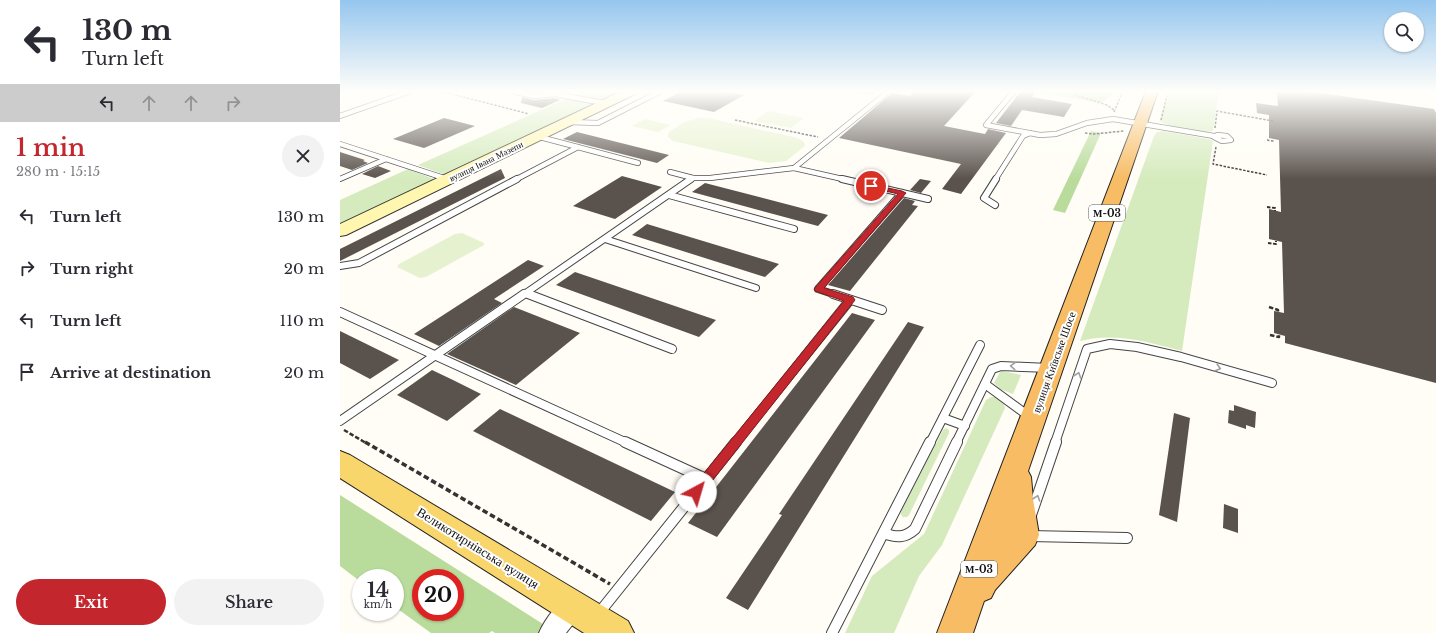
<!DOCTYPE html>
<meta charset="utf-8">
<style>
:root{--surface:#fff;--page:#f2f2f3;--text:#2b2b33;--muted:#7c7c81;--accent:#c4262e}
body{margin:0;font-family:"Libre Baskerville",serif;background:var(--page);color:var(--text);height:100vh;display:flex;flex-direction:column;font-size:15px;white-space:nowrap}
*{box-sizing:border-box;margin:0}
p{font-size:13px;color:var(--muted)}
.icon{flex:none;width:22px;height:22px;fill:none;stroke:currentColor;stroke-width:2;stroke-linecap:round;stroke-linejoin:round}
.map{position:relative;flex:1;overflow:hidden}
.details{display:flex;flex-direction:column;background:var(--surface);width:340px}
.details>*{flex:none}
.hud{background:#fff;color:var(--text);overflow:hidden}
.tools{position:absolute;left:1044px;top:12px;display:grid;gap:8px}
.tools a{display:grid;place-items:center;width:40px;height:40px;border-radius:50%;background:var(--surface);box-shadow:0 1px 3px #0004;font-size:20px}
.speed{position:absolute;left:12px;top:569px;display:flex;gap:8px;font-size:20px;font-weight:700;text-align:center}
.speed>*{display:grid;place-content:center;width:52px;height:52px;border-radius:50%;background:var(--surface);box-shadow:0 1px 3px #0004;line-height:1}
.speed small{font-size:10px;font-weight:400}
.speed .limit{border:6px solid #d22;background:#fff;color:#111}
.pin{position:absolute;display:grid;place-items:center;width:34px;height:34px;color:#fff;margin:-17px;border:2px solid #fff;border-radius:50%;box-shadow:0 1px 4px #0007}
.me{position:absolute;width:44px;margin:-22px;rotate:39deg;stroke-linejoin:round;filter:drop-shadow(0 0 3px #0008)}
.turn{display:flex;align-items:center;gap:14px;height:84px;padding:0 16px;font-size:18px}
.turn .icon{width:52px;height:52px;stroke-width:2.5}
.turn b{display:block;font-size:28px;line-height:34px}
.lanes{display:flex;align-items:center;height:38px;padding:0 16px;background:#0003;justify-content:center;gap:20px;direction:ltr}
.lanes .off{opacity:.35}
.round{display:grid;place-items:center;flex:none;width:42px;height:42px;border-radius:21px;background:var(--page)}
.summary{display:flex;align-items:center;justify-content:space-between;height:68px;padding:0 16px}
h1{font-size:24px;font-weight:600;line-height:30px;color:var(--accent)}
.button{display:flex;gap:8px;margin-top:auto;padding:8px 16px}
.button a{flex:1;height:46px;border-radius:24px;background:var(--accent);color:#fff;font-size:16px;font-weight:600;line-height:46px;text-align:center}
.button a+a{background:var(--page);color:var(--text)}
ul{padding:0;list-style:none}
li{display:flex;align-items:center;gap:12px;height:52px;padding:0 16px}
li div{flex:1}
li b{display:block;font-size:15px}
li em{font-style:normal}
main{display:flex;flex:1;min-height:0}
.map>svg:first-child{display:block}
</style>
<main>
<section class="details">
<div class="hud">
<div class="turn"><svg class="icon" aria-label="left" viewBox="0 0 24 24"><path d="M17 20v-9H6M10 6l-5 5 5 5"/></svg><div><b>130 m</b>Turn left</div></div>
<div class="lanes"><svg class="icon" aria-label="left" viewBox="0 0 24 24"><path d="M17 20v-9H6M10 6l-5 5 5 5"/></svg><svg class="icon off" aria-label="ahead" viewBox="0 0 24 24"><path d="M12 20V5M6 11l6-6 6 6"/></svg><svg class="icon off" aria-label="ahead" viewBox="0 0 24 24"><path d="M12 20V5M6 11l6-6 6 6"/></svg><svg class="icon off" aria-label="right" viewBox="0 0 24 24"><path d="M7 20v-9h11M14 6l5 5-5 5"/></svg></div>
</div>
<div class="summary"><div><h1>1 min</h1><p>280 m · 15:15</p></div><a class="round"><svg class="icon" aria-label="close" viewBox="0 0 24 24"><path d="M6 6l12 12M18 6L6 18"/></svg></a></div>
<ul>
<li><svg class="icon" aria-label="left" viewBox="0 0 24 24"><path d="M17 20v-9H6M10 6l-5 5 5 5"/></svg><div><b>Turn left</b></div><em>130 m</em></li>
<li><svg class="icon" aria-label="right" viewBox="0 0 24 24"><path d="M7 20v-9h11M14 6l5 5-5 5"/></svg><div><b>Turn right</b></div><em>20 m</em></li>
<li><svg class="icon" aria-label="left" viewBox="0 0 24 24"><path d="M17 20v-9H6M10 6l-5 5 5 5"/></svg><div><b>Turn left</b></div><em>110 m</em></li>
<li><svg class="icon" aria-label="arrive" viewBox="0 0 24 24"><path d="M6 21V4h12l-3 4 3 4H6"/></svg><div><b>Arrive at destination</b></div><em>20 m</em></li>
</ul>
<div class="button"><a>Exit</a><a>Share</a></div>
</section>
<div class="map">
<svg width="1096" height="633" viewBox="0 0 1096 633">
<rect width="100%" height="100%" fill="#fffdf5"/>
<g fill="#d5ebbd">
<polygon points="245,91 282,91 261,101 235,95"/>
<path d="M827 91H879L873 131C863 134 828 127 820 121Z"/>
<polygon points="228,98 254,104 103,174 78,165"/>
<path d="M823 131 869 139 873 141 842 351C808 342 775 332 740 341L814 136 817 132Z"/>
<polygon points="68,169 94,179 0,223 0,200"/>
<polygon points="662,371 681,375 673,394 660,389 654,383 660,372"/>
<polygon points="651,397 657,397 663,401 665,408 602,545 579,576 554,633 505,633 532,576 584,534 646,400"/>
<polygon points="606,428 609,430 609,433 569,515 567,517 563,517 561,515 561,511 603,430"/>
</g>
<g fill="#b9dc9c" fill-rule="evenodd">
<polygon points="701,91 776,91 762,103 700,93"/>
<polygon points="751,131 761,133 725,213 713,210"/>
<path d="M0 495 206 626 199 633H155L152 631 149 633H91L55 607V578H21V582L0 566ZM81 578H115V612H81Z"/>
</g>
<g fill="#e6f2cf">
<polygon points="428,111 464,118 451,128 414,121"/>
<polygon points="359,118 368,118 458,138 464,142 465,146 446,161 429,163 333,141 328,137 329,132 344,122"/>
<polygon points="305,119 330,125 318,132 292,126"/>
<polygon points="122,233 144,243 144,245 86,277 80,278 57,267 59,264 115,234"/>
</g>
<g fill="#5a524d">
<polygon points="342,91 384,91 404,95 374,112 323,101"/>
<polygon points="572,91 636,91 604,126 645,134 648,129 666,133 621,194 602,189 621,164 499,138 552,93 571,96"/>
<polygon points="681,91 696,91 692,97 732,104 724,117 682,110 671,126 656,123"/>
<polygon points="937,91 966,91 1094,109 1096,113 1096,383 945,343 945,336 934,333 934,311 944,313 942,242 929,239 929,209 941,212 939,140 929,138 929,115 917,113 916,103 938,106"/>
<polygon points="182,97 194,100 214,98 220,100 202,108 181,103"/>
<polygon points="104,118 135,126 84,148 53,139"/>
<polygon points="237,132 329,155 317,163 223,139"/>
<polygon points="0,152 25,160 23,161 28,163 12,170 0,166"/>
<polygon points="38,166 51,171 35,178 22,174"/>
<polygon points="161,169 165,178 0,261 0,249"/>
<polygon points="282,176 322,187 275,219 233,206"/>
<polygon points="580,179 591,181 581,193 570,190"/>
<polygon points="365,183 488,215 478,226 352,192"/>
<polygon points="564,198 575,201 572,205 578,206 510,291 488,285"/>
<polygon points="307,224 439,264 425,277 292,235"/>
<polygon points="188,260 204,266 154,299 162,303 99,346 74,334"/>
<polygon points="235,272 376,320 359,337 216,285"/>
<polygon points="174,307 240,333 176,385 107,354"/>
<polygon points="512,313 535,320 377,537 348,523"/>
<polygon points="568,322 584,327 408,610 386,598 442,515 439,514"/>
<polygon points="0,331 59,360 30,379 0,363"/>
<polygon points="92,370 113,380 141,394 107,421 57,395"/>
<polygon points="894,405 916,412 915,428 906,425 906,429 888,423 889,410 894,411"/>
<polygon points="160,409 255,454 335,492 311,521 133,431"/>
<polygon points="834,413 850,418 837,522 819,515"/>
<polygon points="884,504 898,509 898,533 883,528"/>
</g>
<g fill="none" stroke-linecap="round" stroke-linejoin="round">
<g stroke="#444" stroke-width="6">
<g id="service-far3">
<polyline points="172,91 194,96 214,94 264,103"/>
<polyline points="674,91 646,125 700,135 716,134 747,123 773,119 874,136"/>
<polyline points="0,116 71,91"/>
<polyline points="228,122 258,123 319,92"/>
<polygon points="877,135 887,136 891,140 882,141 874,137"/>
<polyline points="196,136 298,163"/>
<polyline points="0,144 107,179"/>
<polyline points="454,168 507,180"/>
<polyline points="330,172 353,178"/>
<polyline points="0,179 46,159"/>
<polyline points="175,180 238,147"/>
<polyline points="350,180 353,178 370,178 454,168 549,91"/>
<polyline points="655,180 683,136 690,133"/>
</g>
</g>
<g stroke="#444" stroke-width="8">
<g id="service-far2">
<polyline points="502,179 588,199"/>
<polyline points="329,195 454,229"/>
<polyline points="655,205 644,198 656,179"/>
<polyline points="265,239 416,288"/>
<polyline points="0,266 19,263 177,179"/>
<polyline points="185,293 190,295"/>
<polyline points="183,295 351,179"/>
<polyline points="496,295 478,289 562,193"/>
</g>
</g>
<g stroke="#444" stroke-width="10">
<g id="service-far1">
<polyline points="188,294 332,349"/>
<polyline points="493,294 542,310"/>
<polyline points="0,312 287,443"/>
<polyline points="645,384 690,417"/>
<polyline points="603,418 625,426"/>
<polyline points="0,421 184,294"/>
<polyline points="395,443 510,300"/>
<polyline points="590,443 640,345"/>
<polyline points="616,443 652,369 661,366 709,368"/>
<polyline points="715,443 747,349 770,344 797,347 841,357 932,383"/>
</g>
</g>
<g stroke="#444" stroke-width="12">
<g id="service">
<polyline points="285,442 366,479"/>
<polyline points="691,515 716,442"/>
<path d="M544 533C556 538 565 538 575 529L617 442"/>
<polyline points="689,536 787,538"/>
<polyline points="259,613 396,442"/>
<polyline points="492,633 590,442"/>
</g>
</g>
<g stroke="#444" stroke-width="2">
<path id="minor" d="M233 594 241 598 245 606 241 614 226 633H199C205 619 219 600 233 594Z"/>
</g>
<g stroke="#333" stroke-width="2">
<polygon id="secondary" points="282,91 297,91 295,94 6,235 0,236 0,224"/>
</g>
<g stroke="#222" stroke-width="2">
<polygon id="primary" points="0,451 10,455 288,621 294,633 244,633 0,478"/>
</g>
<g stroke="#222" stroke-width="2">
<polygon id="trunk" points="806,91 818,91 688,471 691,477 693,499 699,535 695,545 655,590 651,598 644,601 633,633 597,633"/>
</g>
<g stroke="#333" stroke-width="1.5" stroke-dasharray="2.5 1.5" stroke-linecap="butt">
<polyline points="100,91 189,114"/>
<polyline points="512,91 533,94"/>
<polyline points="723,91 767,105 774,110"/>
<polyline points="774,112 783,91"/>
<polyline points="395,120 478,137"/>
<polyline points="821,120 827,96"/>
<polyline points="875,128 877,111 933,121"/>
<polyline points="745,133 754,134 784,131"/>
<polyline points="927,140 933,141 933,139"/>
<polyline points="876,147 873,164 927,175"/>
</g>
<g stroke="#333" stroke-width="2" stroke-dasharray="3.5 1.5" stroke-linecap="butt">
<polyline points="927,207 935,208 935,211"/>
<polyline points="928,243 936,244 936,241"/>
</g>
<g stroke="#333" stroke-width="2.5" stroke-dasharray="4.5 2" stroke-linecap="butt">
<polyline points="929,307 938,310 938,312"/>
<polyline points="930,335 939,337 939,335"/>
<polyline points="4,430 26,443"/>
</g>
<polyline stroke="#333" stroke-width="3.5" stroke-dasharray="5.5 3" stroke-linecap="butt" points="25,442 270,584"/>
<use href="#service-far3" stroke="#fff" stroke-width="4.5"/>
<use href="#service-far2" stroke="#fff" stroke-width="6"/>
<use href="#service-far1" stroke="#fff" stroke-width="8"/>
<use href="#service" stroke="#fff" stroke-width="10"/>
<use href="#minor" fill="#fff" fill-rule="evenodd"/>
<use href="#secondary" fill="#fff6b0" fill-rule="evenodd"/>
<use href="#primary" fill="#f9d66b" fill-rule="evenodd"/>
<use href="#trunk" fill="#f7bc64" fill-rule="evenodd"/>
</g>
<defs><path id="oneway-chevron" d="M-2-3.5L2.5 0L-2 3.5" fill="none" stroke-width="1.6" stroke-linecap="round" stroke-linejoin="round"/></defs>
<g stroke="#a0a0a0">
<use href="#oneway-chevron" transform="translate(673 366) rotate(-177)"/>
<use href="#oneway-chevron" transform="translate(878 368) rotate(16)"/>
<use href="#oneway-chevron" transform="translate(738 375) rotate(-71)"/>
<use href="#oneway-chevron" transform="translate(697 498) rotate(-71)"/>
</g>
<linearGradient id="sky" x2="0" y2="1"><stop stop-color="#95c6ee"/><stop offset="0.51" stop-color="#fffefa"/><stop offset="1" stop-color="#fffefa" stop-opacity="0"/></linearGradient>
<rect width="1096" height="179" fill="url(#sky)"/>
<polygon fill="#c4262e" stroke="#7f191e" points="529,184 562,191 566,193 484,288 513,297 515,300 361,495 356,497 352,495 350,492 352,488 504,301 475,291 474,289 558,194 529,187"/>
<g text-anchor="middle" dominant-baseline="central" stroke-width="4" stroke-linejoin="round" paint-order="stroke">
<g font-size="9" fill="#111" stroke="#fff">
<text transform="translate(146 161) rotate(-26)">вулиця Івана Мазепи</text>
</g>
<g fill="#fff" stroke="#585858" stroke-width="1">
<rect x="749" y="205" width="36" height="16" rx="3"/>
<rect x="621" y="561" width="36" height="16" rx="3"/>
</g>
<g font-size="10" font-weight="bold" fill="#111">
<text x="767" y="213">М-03</text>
<text x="639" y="569">М-03</text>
</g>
<g font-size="11" fill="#111" stroke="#fff">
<text transform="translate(714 362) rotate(-70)">вулиця Київське Шосе</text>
</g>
<g font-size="13" fill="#111" stroke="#fff">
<text transform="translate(138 548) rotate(32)">Великотирнівська вулиця</text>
</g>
</g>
</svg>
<div class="tools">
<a><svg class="icon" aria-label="search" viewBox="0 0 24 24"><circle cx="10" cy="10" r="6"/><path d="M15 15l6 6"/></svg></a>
</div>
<div class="speed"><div>14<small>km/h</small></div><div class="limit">20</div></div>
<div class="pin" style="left:531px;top:186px;background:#d93025"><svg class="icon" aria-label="arrive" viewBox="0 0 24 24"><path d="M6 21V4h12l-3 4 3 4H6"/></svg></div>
<svg class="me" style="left:356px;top:492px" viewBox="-20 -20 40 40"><circle r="19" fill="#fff"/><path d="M0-13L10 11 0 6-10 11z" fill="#c4262e"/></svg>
</div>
</main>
